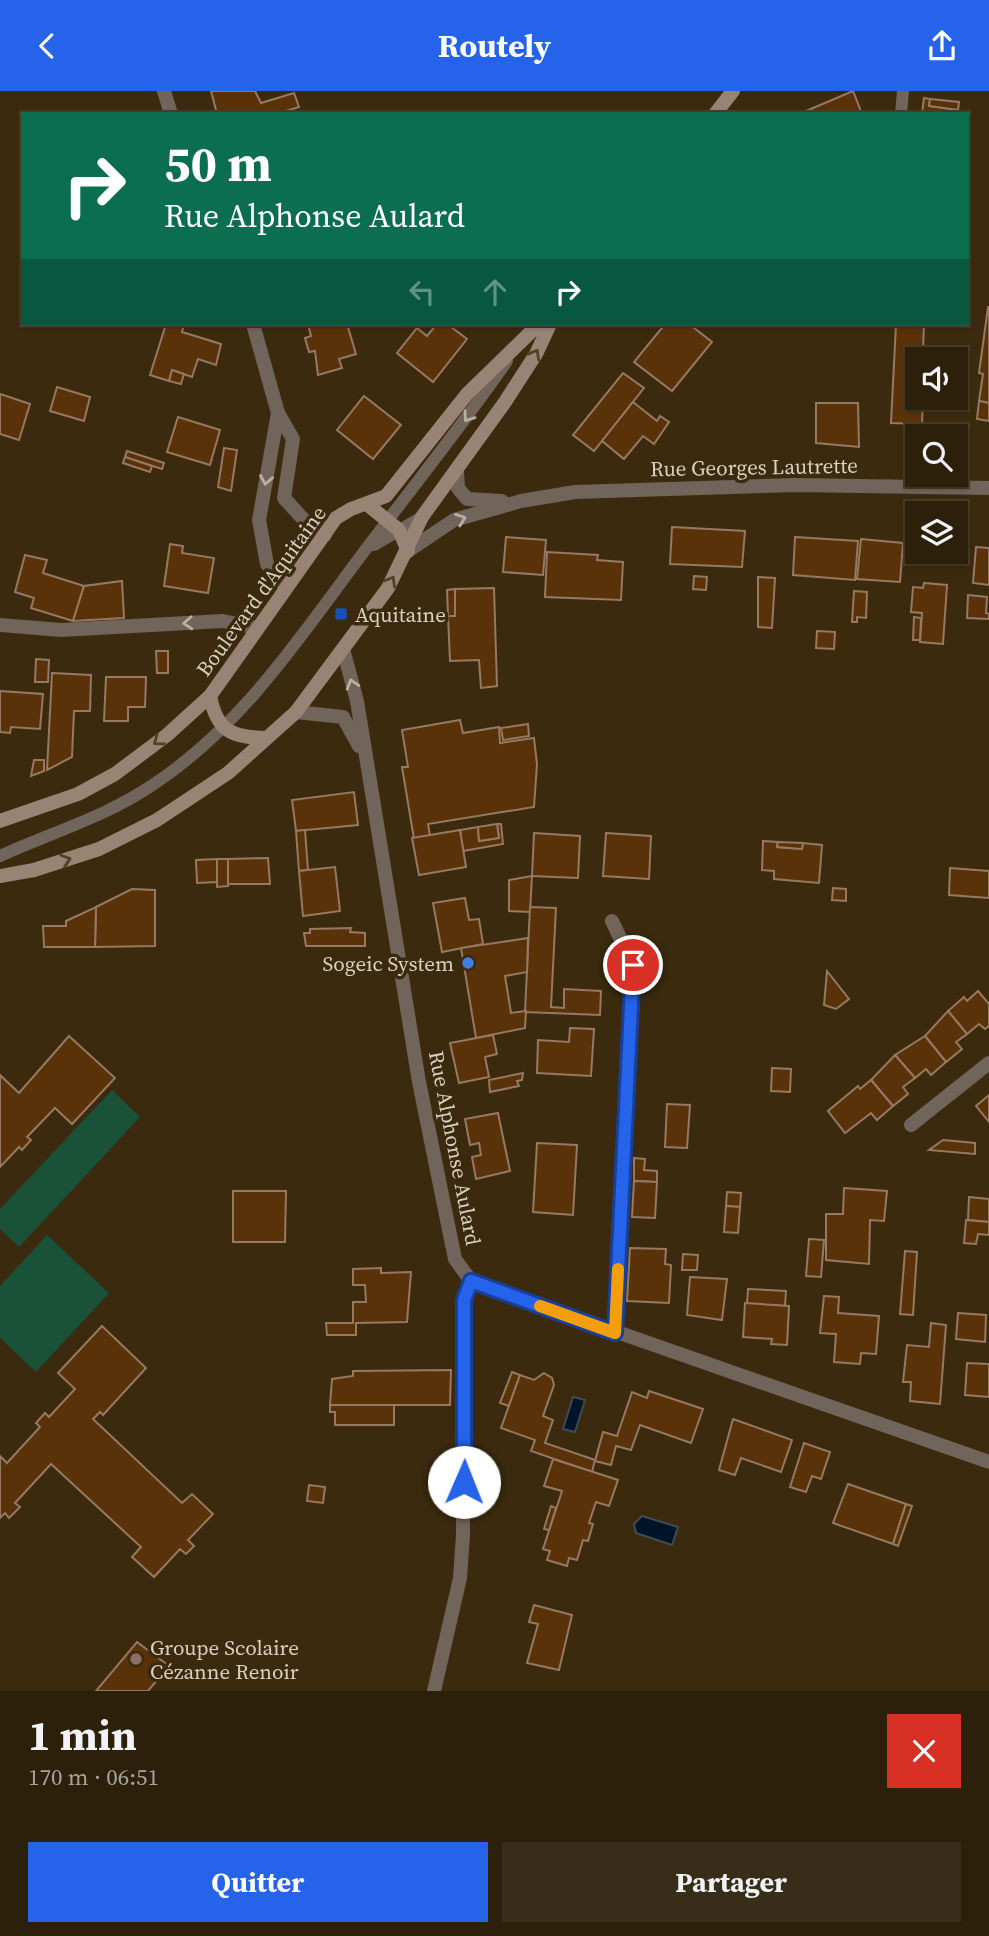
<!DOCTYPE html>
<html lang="fr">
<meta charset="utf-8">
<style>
:root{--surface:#2c200a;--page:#382d18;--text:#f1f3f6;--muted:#a6a39c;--line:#483e2b;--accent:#2563eb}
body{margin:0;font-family:"Source Serif 4",serif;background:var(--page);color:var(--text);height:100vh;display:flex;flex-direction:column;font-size:26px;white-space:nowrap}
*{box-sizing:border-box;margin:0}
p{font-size:23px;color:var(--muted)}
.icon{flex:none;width:38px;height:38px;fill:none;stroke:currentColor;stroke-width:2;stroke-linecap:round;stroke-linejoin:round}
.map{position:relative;height:1600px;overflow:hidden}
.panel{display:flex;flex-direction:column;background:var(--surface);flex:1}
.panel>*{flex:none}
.hud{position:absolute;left:21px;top:21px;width:948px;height:214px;border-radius:0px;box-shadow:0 2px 5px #0004,0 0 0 2px var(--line);background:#0b6e4f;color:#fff;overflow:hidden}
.controls{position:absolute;left:905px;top:256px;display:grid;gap:14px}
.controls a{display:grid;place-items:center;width:63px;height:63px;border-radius:0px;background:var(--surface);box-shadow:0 2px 5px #0004,0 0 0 2px var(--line);font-size:35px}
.pin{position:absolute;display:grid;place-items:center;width:60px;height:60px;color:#fff;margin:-30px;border:4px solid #fff;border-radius:50%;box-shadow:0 2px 7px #0007}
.me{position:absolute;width:77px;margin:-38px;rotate:1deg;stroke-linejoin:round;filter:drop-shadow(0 0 5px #0008)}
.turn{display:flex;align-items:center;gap:24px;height:147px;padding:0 28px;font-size:32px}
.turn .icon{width:91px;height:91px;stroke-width:2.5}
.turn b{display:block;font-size:49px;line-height:60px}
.lanes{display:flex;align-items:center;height:66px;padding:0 28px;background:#0003;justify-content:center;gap:35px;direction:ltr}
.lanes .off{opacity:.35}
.round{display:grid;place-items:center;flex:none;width:74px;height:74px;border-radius:0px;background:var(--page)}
.summary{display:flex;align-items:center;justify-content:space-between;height:119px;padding:0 28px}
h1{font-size:42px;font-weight:700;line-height:52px}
.button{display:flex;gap:14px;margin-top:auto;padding:14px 28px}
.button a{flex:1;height:80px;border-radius:0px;background:var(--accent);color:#fff;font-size:28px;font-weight:700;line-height:80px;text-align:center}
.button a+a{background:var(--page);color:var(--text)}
header{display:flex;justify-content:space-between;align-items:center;height:91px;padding:0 28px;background:var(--accent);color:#fff;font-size:32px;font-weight:700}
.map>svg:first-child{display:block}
</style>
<header><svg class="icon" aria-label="back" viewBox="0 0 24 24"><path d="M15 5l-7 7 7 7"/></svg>Routely<svg class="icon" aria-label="share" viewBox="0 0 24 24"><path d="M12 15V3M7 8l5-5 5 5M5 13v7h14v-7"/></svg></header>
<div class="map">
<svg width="989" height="1600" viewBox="0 0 989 1600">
<rect width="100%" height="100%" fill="#3b2a0e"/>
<g fill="#195239">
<polygon points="112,999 140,1026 19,1156 0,1138 0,1118"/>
<polygon points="47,1144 109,1202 36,1281 0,1247 0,1195"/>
</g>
<g fill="#001427" stroke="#414c55" stroke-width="2">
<polygon points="573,1306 585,1309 575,1341 563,1338"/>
<polygon points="642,1425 678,1436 672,1454 636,1442 634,1433"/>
</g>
<g fill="#59320a" stroke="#957962" stroke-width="2">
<polygon points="211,0 255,0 261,12 294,2 299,16 276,23 217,23"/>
<polygon points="853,0 862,23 799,23"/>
<polygon points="924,7 930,8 929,15 958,19 957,23 922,23"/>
<polygon points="930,8 959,11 958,19 929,15"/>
<polygon points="988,216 989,216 989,312 979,310 983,283 979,282"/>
<polygon points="166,233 184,233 182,241 221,253 216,274 198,268 192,286 172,279 169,290 150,284"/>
<polygon points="308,233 347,233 356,263 339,268 342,277 318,284 315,260 309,261 305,247 311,245"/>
<polygon points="437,233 447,233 467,248 433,291 397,262 417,237 427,245"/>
<polygon points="665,233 689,233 712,251 672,300 634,271"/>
<polygon points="896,233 924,233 923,261 943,262 943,268 917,268 917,306 923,306 922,333 891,332"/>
<polygon points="172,279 184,283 181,293 169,290"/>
<polygon points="623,282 644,297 594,360 573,344"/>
<polygon points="57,296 90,306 84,330 50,320"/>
<polygon points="0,303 30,313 19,349 0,343"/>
<polygon points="364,305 401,334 373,368 337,339"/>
<polygon points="979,310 989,312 989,330 977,328"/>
<polygon points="633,311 657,330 660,325 669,331 654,353 643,345 624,368 602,350"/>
<polygon points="816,312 858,312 859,356 816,352"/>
<polygon points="178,326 220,339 210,374 167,361"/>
<polygon points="224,357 237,359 231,400 218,396"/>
<polygon points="127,360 164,372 162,378 125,366"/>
<polygon points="125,366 152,375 150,381 123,372"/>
<polygon points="672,436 745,440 742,476 670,473"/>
<polygon points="506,446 546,449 543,484 503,481"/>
<polygon points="795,446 858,450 855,489 793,484"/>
<polygon points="861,448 903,452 900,491 857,488"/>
<polygon points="170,453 183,455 182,462 214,467 208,502 164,495"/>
<polygon points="976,456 989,457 989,494 973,492"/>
<polygon points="547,461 598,464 597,469 623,471 621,509 545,506"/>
<polygon points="25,464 47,469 43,482 84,495 73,530 31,517 34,507 15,501"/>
<polygon points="694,485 707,486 706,499 693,498"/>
<polygon points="758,486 775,487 772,537 758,536"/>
<polygon points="122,490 124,527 73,530 84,495"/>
<polygon points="924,492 947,494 943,553 920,551 922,522 911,521 913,496 923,497"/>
<polygon points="494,497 497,595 481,597 479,569 450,570 448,525 455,525 455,498"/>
<polygon points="455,498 455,525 448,525 447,499"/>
<polygon points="854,500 867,501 866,527 857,526 857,531 852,531"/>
<polygon points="968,504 987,506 986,522 989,523 989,528 967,527"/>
<polygon points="914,526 921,527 920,549 913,549"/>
<polygon points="817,540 835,541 834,558 816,557"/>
<polygon points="156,560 168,560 168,582 157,582"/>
<polygon points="36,568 49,569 48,591 35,591"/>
<polygon points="52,582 91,584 90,620 74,620 72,666 47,679"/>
<polygon points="106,586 146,586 145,616 128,616 128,630 104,630"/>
<polygon points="0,600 43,603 40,638 11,636 10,642 0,641"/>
<polygon points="460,629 463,642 499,636 500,652 534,647 537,673 534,716 428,733 430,745 414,748 402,676 408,676 402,639"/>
<polygon points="528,633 529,645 503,649 501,637"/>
<polygon points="34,669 44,669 44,680 31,685"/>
<polygon points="354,701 358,734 296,740 292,709"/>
<polygon points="497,733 501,733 503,753 463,760 460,739 478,736 479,750 499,747"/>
<polygon points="497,733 499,747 479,750 478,736"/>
<polygon points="305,739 308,779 299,780 296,740"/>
<polygon points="460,739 466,776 419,784 412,747"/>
<polygon points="534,742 580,745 578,787 532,785"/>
<polygon points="606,742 651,745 649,788 603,785"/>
<polygon points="763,750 778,751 777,756 802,758 803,752 822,754 819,792 774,788 774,780 762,779"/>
<polygon points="778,751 803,752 802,758 777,756"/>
<polygon points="268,767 270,793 228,793 228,768"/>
<polygon points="217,768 228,768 228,795 217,796"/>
<polygon points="217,768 217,791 197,792 196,769"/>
<polygon points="335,776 340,820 303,825 299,780"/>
<polygon points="950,777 989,780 989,807 949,804"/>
<polygon points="532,785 530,821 509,820 509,789"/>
<polygon points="833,797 846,798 846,810 832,809"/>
<polygon points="132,798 155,799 155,855 95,856 96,816"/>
<polygon points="465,807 469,829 479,828 483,853 442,861 433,812"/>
<polygon points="96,816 95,856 44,856 43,835 66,835 66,830"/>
<polygon points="530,816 556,817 551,916 564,917 564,898 601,900 600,924 525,921"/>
<polygon points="351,837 350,841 365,842 365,855 306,855 304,842 310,842 310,838"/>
<polygon points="528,847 527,881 505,885 511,922 526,920 525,937 476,947 461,857"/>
<polygon points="827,880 849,908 836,918 824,914"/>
<polygon points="978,900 989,913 989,935 985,938 979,933 967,943 948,920 964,906 967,910"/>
<polygon points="948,920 967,943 956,951 962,958 946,971 925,945"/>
<polygon points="570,937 594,938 591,985 537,982 538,949 569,951"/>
<polygon points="493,944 497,963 485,966 489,986 459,992 450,952"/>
<polygon points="69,945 115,987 72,1033 55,1017 27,1046 31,1049 22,1059 19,1056 0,1076 0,984 19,1002"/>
<polygon points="925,945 946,971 931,984 926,978 915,987 895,964"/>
<polygon points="895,964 915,987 903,996 908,1003 893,1015 871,989"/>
<polygon points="772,977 791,978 790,1001 771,1000"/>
<polygon points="523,982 522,989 517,990 519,995 490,1001 489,989"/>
<polygon points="871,989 893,1015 877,1029 871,1022 845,1042 828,1020 858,995 860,998"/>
<polygon points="989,1004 989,1031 976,1015"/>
<polygon points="667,1013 690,1014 687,1057 665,1056"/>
<polygon points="498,1022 510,1080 476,1088 472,1066 481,1064 479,1052 470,1054 465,1028"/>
<polygon points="943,1049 975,1052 975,1063 929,1059"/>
<polygon points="537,1052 577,1054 573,1124 533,1121"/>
<polygon points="634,1067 645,1068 644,1079 657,1080 657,1091 634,1090"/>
<polygon points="634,1090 657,1091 655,1127 632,1126"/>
<polygon points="844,1097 887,1100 884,1130 870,1129 869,1173 826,1169 826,1123 843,1123"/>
<polygon points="233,1100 286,1100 285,1151 233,1151"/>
<polygon points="727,1101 741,1102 740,1116 726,1115"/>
<polygon points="969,1106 989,1108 989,1131 968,1129"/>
<polygon points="726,1115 740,1116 738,1142 724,1141"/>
<polygon points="966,1129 989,1131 989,1144 978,1143 976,1153 964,1152"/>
<polygon points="809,1148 824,1149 821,1186 806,1185"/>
<polygon points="630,1157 666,1158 665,1173 671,1174 669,1212 627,1210"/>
<polygon points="905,1160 917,1161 913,1224 900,1223"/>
<polygon points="683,1163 698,1164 697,1179 682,1179"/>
<polygon points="381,1177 381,1182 411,1181 407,1231 356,1232 356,1244 327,1244 326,1232 353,1232 353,1211 366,1211 365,1194 353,1194 353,1178"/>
<polygon points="690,1186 727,1188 722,1229 687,1224"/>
<polygon points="748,1198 786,1200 785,1215 747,1213"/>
<polygon points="824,1205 839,1206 838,1222 879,1225 876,1263 861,1262 860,1273 834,1271 836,1243 820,1242"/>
<polygon points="745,1212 789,1215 787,1254 771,1253 772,1248 743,1246"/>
<polygon points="958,1222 986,1224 985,1251 956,1248"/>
<polygon points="931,1232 946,1234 940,1313 910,1310 911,1291 903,1291 907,1254 929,1256"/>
<polygon points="102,1235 146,1277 103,1324 100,1321 93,1328 182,1412 192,1403 213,1423 188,1449 194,1455 186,1463 180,1458 154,1486 132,1466 141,1456 51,1373 15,1412 20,1416 9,1427 5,1422 0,1427 0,1365 7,1372 40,1336 36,1332 45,1322 49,1326 75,1298 58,1282"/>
<polygon points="967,1272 989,1273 989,1306 965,1304"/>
<polygon points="451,1279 450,1314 330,1314 332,1288 353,1285 353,1280"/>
<polygon points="512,1281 520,1284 509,1315 500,1312"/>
<polygon points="544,1282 552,1287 554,1294 543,1325 553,1329 545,1352 595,1369 592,1381 531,1360 535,1349 501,1337 520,1284 534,1289"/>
<polygon points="649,1300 703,1318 691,1352 640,1334 631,1359 616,1355 611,1374 595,1370 603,1341 617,1345 632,1301 647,1307"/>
<polygon points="330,1314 394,1314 394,1334 335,1334 335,1321 330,1321"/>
<polygon points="733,1328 792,1349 781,1381 741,1367 735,1384 719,1379"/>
<polygon points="804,1352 830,1361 821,1388 812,1385 806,1401 790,1396"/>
<polygon points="553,1368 618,1389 609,1415 596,1411 589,1432 593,1433 588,1450 583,1449 577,1469 569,1467 567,1475 547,1469 550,1460 543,1458 562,1400 544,1395"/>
<polygon points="848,1393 906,1413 893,1453 833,1432"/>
<polygon points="309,1394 325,1396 323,1412 307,1410"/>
<polygon points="906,1413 912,1415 898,1455 893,1453"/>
<polygon points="551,1415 556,1417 549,1439 544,1438"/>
<polygon points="534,1514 572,1524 559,1579 527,1572 538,1533 529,1531"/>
<polygon points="137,1551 169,1575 148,1600 96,1600"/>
</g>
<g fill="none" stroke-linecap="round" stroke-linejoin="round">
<g stroke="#71645b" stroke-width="12">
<polyline points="901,23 903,0"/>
<polyline points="374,454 422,426"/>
<path d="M0 765C52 741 106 726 154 693 240 636 296 552 357 470 407 403 459 339 507 270"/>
</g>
<g stroke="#71645b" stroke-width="14">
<polyline points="164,0 171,23"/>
<polyline points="253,233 278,322 293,348 284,407 305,430 325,444"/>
<polyline points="278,322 259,429 267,473 285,496"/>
<polyline points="457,381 458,397 467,408 502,410"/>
<polyline points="408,460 454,429 521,410 575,401 794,394 989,397"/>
<polyline points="0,534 61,539 223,530 256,537"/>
<polyline points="343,558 357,610 419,991 455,1168 471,1190 989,1371"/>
<polyline points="296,621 343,626 359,655"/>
<polyline points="612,830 633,874 615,1242"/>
<polyline points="911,1034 989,972"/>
<polyline points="434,1600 460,1487 463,1444 464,1209 471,1190"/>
</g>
<g stroke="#988375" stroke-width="14">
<polyline points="715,23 733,0"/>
<polyline points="368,414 399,439 408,460"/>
<path d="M210 605C217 641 232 646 266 647"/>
<polyline points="0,730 78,703 115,683 167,644 210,605 336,427 351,418 386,405 467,303 539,233"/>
<polyline points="0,785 34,779 99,758 157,729 228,682 296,621 388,497 422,426 505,311 536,263 550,233"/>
</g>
</g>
<defs><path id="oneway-chevron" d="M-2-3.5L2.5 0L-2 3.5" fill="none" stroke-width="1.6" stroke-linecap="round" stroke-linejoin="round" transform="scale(1.75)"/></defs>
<g stroke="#524028">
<use href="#oneway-chevron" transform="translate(535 263) rotate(-61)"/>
<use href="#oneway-chevron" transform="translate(391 490) rotate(-60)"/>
<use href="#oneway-chevron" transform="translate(158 650) rotate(143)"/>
<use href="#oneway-chevron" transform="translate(66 769) rotate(-18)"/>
</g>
<g stroke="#baafa2">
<use href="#oneway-chevron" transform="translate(468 326) rotate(125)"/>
<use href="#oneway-chevron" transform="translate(266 389) rotate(100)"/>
<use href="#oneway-chevron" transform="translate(461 428) rotate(-20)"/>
<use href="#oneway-chevron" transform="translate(188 532) rotate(177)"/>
<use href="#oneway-chevron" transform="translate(352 593) rotate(-107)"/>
</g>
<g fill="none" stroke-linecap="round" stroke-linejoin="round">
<g stroke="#184099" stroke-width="18">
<polyline id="route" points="464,1391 464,1209 471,1190 615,1242 633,874"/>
</g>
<use href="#route" stroke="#2563eb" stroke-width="12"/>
<polyline stroke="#f59e0b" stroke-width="12" points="540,1215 615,1242 618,1178"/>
</g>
<rect fill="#1a4fb4" stroke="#3b2a0e" stroke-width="2.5" x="334" y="516" width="14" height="14" rx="3.5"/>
<circle fill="#3f7fe0" stroke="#3b2a0e" stroke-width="2.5" cx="468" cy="872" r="7"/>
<circle fill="#8d6e63" stroke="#3b2a0e" stroke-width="2.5" cx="136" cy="1568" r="7"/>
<g text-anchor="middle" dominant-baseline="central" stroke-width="7" stroke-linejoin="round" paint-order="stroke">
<g font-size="21" fill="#dacfc0" stroke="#3b2a0e">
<text transform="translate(754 376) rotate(-1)">Rue Georges Lautrette</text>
<text transform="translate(261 500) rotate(-54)">Boulevard d'Aquitaine</text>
<text transform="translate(455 1057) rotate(79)">Rue Alphonse Aulard</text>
</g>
<g font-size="21" fill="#dacfc0" stroke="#3b2a0e" text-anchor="start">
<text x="355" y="523">Aquitaine</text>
<text x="454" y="872" text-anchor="end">Sogeic System</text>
<text x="150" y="1556">Groupe Scolaire<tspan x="150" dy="24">Cézanne Renoir</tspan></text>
</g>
</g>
</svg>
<div class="controls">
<a><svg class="icon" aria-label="sound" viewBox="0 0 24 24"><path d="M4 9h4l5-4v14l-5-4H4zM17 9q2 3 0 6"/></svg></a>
<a><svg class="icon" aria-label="search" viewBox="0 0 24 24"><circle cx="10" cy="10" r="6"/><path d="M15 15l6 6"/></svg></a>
<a><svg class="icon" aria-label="layers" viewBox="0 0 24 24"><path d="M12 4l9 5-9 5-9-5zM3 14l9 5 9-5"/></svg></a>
</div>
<div class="pin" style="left:633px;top:874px;background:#d93025"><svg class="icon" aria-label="arrive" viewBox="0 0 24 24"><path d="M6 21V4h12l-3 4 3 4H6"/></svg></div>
<svg class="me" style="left:464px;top:1391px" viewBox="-20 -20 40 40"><circle r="19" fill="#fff"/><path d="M0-13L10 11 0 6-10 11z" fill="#2563eb"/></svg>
<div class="hud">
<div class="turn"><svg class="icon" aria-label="right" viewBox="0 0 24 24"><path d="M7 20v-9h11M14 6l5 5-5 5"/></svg><div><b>50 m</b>Rue Alphonse Aulard</div></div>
<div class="lanes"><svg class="icon off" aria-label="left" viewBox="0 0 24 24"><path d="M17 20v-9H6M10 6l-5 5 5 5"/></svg><svg class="icon off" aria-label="ahead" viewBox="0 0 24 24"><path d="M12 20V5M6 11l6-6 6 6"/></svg><svg class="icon" aria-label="right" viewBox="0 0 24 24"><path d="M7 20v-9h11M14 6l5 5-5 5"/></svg></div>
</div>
</div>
<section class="panel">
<div class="summary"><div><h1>1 min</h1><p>170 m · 06:51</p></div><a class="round" style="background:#d93025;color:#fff"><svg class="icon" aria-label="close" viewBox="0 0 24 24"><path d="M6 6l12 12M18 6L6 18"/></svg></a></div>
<div class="button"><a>Quitter</a><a>Partager</a></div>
</section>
